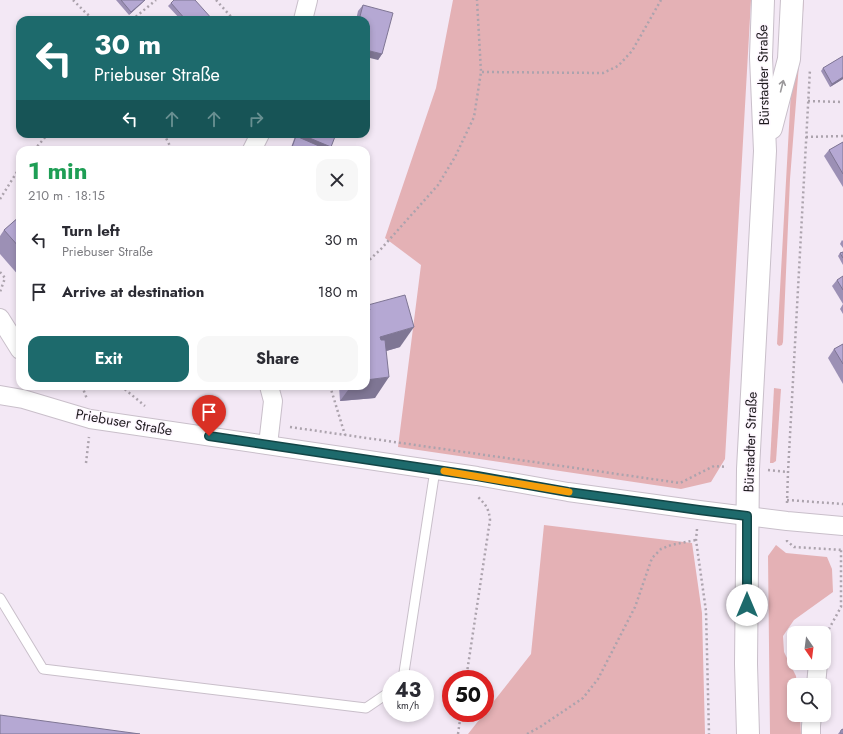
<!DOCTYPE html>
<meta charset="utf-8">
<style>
:root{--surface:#fff;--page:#f7f7f7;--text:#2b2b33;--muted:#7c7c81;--accent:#1d6a6c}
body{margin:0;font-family:Jost,sans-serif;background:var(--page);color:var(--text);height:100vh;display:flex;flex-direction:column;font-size:15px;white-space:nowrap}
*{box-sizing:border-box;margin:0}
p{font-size:13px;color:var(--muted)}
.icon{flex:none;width:22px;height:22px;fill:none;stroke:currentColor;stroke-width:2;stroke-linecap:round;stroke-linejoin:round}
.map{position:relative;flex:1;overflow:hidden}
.details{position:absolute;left:16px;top:146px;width:354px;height:244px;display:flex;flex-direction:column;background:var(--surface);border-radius:12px;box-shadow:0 2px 6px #0003}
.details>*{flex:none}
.top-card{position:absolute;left:16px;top:16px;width:354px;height:122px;border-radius:12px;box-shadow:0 2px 6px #0003;background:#1d6a6c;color:#fff;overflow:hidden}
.needle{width:26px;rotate:166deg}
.fabs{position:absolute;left:787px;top:626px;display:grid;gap:8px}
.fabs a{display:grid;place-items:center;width:44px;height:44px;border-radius:8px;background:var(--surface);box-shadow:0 2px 6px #0003;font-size:20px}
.speed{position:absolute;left:382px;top:670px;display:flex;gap:8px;font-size:20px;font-weight:700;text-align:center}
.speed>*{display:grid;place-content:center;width:52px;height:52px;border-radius:50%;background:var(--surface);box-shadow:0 2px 6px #0003;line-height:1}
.speed small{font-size:10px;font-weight:400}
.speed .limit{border:6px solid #d22;background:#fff;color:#111}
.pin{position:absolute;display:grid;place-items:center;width:34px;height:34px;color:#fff;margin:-41px -17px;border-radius:50% 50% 50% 0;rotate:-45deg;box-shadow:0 0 4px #0007}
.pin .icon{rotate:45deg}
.me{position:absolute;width:44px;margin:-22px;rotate:0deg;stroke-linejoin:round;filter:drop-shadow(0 0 3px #0008)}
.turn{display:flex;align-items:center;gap:14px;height:84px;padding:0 12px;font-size:18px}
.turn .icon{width:52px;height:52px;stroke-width:2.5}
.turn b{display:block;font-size:28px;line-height:34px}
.lanes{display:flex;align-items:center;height:38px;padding:0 12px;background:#0003;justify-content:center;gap:20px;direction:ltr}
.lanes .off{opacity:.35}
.round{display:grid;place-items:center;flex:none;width:42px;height:42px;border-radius:12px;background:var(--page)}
.overview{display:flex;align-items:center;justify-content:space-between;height:68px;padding:0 12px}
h1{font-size:24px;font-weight:700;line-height:30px;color:#1e9e55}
.button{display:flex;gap:8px;margin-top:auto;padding:8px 12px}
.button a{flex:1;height:46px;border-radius:12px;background:var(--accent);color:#fff;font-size:16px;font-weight:700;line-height:46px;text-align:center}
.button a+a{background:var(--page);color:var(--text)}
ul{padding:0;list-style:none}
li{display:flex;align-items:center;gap:12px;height:52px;padding:0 12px}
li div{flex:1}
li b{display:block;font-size:15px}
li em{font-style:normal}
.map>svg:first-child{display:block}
</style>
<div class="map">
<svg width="843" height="734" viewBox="0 0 843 734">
<rect width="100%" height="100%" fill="#f3e8f5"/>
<g fill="#e4b1b5">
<polygon points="453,0 751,0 725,459 711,482 681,489 398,447 421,265 385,238 436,88"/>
<polygon points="796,0 804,0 790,179 783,342 782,345 779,346 777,344"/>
<polygon points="774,388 781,389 776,461 773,463 770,463"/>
<polygon points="544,525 692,543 702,613 705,734 468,734 531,654"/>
<polygon points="776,545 786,553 827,557 832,569 833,592 794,620 783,636 784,652 796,676 797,685 794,685 794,715 800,715 801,734 770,734 768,556"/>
</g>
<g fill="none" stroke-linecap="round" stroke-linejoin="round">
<g stroke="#c9bfca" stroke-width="11">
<g id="lane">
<polyline points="0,598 43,669 366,708 391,691"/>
<polyline points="403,679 435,470"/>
</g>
</g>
<g stroke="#c9bfca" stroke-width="20">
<g id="street">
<polyline points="303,20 308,0"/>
<polyline points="252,150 260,134"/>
<polyline points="0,318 20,350"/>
<polyline points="0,395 23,399 90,419 477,476 568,492 699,510 787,521 843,526"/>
<polyline points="268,445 273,401 269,386"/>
<polyline points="816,685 818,663"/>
<polyline points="811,734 811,726 812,715"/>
</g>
</g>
<g stroke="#c9bfca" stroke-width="24">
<g id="secondary">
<polyline points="771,128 789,59 792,0"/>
<polyline points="748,734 746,664 748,469 765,151 761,57 763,0"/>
</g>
</g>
<g stroke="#aca3ad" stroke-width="2.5" stroke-dasharray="2 3" stroke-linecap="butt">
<polyline points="73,0 86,13 94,20"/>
<polyline points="216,0 234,20"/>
<polyline points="132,20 156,0"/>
<polyline points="482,72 603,73 618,66 632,51 661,0"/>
<polyline points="808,101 843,102"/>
<polyline points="164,134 172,150"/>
<polyline points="806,137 843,136"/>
<polyline points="34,150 48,134"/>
<polyline points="0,199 20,167"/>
<polyline points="366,263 381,249 438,185 455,157 474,117 481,72 477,0"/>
<polyline points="0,272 5,278 0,292"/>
<polyline points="82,386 87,399"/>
<polyline points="121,386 145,406"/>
<polyline points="330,386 345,435"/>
<polyline points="290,427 680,483 714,466 727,467"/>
<polyline points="86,463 89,437"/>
<polyline points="768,470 788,472"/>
<polyline points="787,500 843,504"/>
<polyline points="787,503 788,472 810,69"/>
<polyline points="697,529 696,540 706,611 709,734"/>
<polyline points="787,540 787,541 794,547 843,550"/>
<polyline points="824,638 841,607 841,549"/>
<path d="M466 679 490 520C489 508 485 504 477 496"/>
<polyline points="458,734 461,713"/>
<polyline points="527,734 540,727 583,698 598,679 635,607 652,558 661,549 671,545 696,540"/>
</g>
<use href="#lane" stroke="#fff" stroke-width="9"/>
<use href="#street" stroke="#fff" stroke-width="18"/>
<use href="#secondary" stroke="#fff" stroke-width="22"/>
</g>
<g fill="#9c90b5">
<polygon points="116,0 145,0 142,3 129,15"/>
<polygon points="171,3 213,20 181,20 168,6"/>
<polygon points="363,5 382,54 378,60 366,20 356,20 358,11"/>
<polygon points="843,56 843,79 830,87 821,71 823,68"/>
<polygon points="296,134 336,134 329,150 290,150"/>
<polygon points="843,142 843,187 824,156 829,150"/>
<polygon points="20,216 20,277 0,254 0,236 4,230"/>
<polygon points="842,240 843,241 843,248 840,244"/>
<polygon points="843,252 843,265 838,256 840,253"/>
<polygon points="843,276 843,304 832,286 837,280"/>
<polygon points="843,304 843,314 840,309"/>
<polygon points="368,305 400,347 386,351 375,398 340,401 339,386 366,386 366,308"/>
<polygon points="843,344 843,384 828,358 834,349"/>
<polygon points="841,730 843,734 838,734"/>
</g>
<g fill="#7f7694">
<polygon points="145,0 142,3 129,15 131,12"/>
<polygon points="366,50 382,54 378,60 366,57"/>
<polygon points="843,77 843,79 830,87 832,84"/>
<polygon points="298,134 300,134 331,147 329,150 319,150 295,140"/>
<polygon points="414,327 400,347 366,357 380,337"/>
<polygon points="389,377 375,398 340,401 351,386 366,386 366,380"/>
</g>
<g fill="#b5a8d3" stroke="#7f7694">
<polygon points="121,0 145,0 131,12"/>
<polygon points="174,0 195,0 213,20 186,20 171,3"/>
<polygon points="363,5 393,13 382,54 366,50 366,20 359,20"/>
<polygon points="157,16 161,20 153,20"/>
<polygon points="843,56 843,77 832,84 823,68"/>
<polygon points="300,134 336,134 331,147"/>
<polygon points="296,136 319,146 318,150 291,150"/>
<polygon points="843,142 843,174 829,150"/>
<polygon points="20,216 20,248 4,230"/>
<polygon points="843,252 843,258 840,253"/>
<polygon points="843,276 843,290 837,280"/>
<polygon points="405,295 414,327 380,337 381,340 385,340 389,377 366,380 366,311 370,310 368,305"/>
<polygon points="843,344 843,364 834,349"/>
<polygon points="0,715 140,734 0,734"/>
<polygon points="843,729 843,734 841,734 841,730"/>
</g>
<defs><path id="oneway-shaft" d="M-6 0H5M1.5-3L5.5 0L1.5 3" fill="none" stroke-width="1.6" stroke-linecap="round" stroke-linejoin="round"/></defs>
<use stroke="#9a989a" href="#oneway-shaft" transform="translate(782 86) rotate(-76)"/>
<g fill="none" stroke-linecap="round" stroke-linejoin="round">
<g stroke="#134546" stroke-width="10">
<polyline id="route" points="209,436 477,476 568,492 699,510 747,516 747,605"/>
</g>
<use href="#route" stroke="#1d6a6c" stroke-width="7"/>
<polyline stroke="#f59e0b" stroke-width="7" points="444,471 569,492"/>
</g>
<g text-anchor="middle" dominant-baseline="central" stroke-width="3" stroke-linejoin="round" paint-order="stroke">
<g font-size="14" fill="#1e1a1e" stroke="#fef7ff">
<text transform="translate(763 75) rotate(-91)">Bürstadter Straße</text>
<text transform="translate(124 422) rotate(10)">Priebuser Straße</text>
<text transform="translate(750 442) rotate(-88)">Bürstadter Straße</text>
</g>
</g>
</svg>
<div class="fabs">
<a><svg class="needle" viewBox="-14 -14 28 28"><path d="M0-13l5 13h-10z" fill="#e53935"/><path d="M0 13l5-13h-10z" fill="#7c7c81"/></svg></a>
<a><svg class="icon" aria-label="search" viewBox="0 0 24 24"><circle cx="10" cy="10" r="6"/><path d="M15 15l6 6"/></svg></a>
</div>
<div class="speed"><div>43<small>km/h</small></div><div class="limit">50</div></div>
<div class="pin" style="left:209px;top:436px;background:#d93025"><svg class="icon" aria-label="arrive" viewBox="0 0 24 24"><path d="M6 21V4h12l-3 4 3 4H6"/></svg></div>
<svg class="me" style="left:747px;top:605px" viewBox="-20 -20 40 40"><circle r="19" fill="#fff"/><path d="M0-13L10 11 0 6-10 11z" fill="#1d6a6c"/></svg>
<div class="top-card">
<div class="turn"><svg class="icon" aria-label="left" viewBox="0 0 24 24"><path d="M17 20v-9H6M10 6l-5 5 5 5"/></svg><div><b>30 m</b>Priebuser Straße</div></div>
<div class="lanes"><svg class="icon" aria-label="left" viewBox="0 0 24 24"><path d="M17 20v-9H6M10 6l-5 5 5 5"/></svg><svg class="icon off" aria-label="ahead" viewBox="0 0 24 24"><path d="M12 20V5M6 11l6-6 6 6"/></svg><svg class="icon off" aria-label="ahead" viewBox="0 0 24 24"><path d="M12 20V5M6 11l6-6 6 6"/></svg><svg class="icon off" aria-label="right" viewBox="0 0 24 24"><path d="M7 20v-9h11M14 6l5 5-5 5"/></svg></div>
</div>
<section class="details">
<div class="overview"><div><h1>1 min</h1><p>210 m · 18:15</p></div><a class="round"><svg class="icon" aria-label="close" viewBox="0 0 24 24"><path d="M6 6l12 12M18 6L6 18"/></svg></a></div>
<ul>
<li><svg class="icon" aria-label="left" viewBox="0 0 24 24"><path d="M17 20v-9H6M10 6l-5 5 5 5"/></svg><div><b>Turn left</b><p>Priebuser Straße</p></div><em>30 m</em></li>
<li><svg class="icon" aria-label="arrive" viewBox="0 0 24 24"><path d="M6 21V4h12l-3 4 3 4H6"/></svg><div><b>Arrive at destination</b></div><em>180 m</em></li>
</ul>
<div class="button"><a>Exit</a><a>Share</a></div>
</section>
</div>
